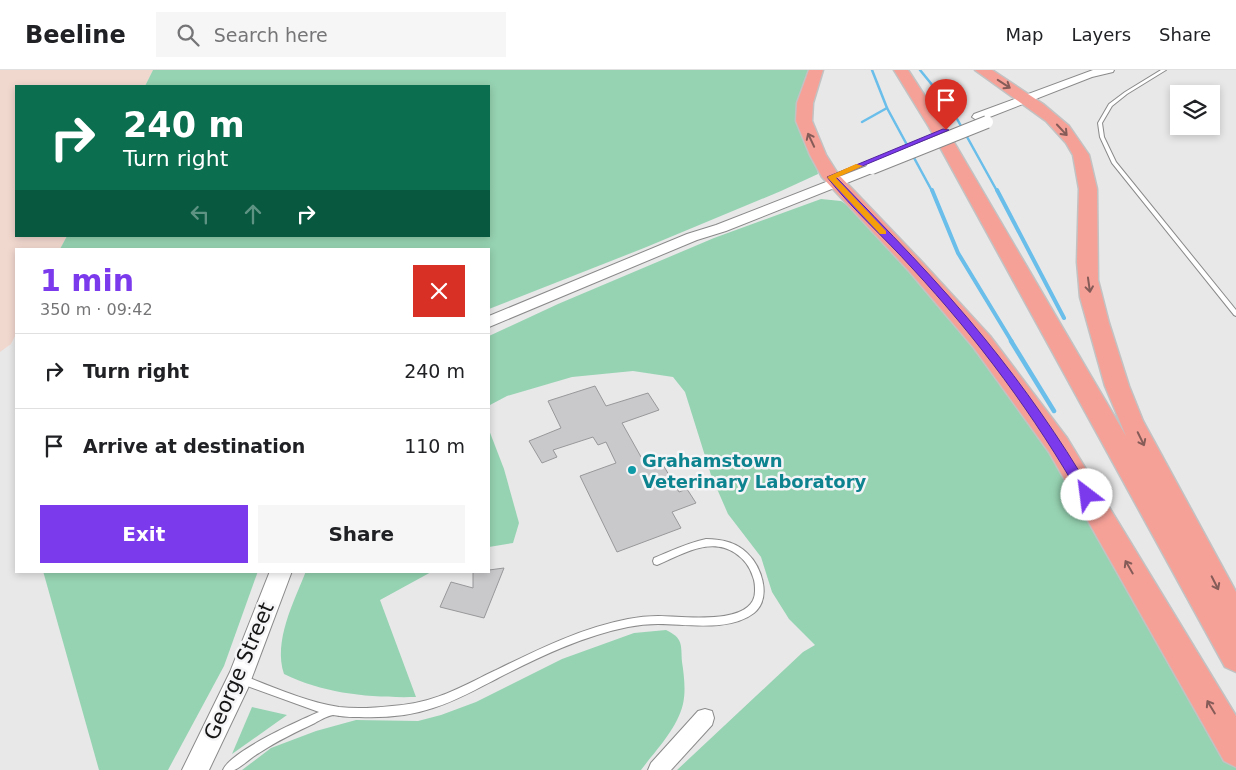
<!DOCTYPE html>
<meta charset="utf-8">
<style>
:root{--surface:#fff;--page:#f6f6f6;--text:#202124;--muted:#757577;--line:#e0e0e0;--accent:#7c3aed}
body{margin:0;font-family:"DejaVu Sans",sans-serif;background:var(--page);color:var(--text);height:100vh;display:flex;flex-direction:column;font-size:19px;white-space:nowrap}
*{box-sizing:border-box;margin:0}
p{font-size:16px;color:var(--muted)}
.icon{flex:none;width:28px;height:28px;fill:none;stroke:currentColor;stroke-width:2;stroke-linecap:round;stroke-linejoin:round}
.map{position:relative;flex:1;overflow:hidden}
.sheet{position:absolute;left:15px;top:178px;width:475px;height:325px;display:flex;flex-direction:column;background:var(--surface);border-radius:0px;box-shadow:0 2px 8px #0003}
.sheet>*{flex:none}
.guide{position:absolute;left:15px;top:15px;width:475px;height:152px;border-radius:0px;box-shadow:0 2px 8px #0003;background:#0b6e4f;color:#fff;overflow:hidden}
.buttons{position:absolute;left:1170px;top:15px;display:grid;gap:10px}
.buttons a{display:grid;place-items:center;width:50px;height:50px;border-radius:0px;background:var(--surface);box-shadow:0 2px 8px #0003;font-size:25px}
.pin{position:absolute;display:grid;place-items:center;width:42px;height:42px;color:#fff;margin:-51px -21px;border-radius:50% 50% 50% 0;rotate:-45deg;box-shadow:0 0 5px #0007}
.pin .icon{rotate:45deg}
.me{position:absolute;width:55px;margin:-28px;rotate:330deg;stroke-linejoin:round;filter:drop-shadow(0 0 4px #0008)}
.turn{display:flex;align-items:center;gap:18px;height:105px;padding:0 25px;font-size:22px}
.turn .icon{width:65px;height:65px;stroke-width:2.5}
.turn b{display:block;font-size:35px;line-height:42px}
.lanes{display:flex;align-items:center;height:48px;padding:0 25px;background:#0003;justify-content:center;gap:25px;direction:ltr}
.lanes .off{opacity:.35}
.round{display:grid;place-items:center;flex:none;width:52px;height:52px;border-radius:0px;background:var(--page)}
.headline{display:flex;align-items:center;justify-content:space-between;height:85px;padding:0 25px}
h1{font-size:30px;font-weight:600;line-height:38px;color:var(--accent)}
.cta{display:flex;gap:10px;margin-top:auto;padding:10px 25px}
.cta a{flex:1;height:58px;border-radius:0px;background:var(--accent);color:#fff;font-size:20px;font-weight:600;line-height:58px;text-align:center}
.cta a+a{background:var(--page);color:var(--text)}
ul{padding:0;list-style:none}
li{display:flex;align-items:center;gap:15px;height:75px;padding:0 25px;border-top:1px solid var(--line)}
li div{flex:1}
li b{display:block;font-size:19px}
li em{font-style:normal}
header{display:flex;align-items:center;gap:30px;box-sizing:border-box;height:70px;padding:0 25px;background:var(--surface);border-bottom:1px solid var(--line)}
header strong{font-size:24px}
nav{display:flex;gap:28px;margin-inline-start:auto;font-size:18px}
.search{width:350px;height:45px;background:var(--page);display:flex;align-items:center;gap:12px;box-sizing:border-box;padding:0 18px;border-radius:0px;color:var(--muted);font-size:19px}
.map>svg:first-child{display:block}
</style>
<header>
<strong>Beeline</strong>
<div class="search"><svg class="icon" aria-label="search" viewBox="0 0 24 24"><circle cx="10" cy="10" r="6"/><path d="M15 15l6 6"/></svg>Search here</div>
<nav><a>Map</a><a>Layers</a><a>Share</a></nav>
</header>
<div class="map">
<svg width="1236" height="700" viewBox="0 0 1236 700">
<rect width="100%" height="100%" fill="#e8e8e9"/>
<polygon fill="#f1d8cf" points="0,0 153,0 145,16 16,16 16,166 67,166 60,179 16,179 16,264 11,274 0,282"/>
<g fill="#96d3b2">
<polygon points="153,0 811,0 803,21 818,104 781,121 644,178 489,239 489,179 60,179 67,166 489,166 489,16 145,16"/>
<polygon points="821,129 841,131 853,139 880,167 984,288 1047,375 1236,696 1236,700 677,700 803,582 815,575 789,549 772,522 761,487 728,444 711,405 685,322 673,307 633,301 572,307 507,326 490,335 489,342 489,266 558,234 714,168"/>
<polygon points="489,360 504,399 519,453 513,473 489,477"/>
<polygon points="43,501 258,501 224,596 168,700 99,700"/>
<path d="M306 501H433L380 530 416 627C371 628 325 624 284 604 273 571 294 532 306 501Z"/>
<path d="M666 560C683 568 681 574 682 592 684 605 686 621 683 634 677 659 656 680 641 700H242L271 678 316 661 356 650 418 651 441 645 476 632 562 589 634 563Z"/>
<polygon points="252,637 287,645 232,684"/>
</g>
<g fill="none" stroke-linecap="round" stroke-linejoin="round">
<g stroke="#69beea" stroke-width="2.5">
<polyline points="872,0 887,38 932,121"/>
<polyline points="920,0 951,38 997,121"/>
<polyline points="862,52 887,38"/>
</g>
<g stroke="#69beea" stroke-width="4">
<polyline points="932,120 958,183 1012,272"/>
<polyline points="997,120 1064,248"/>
</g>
<polyline stroke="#69beea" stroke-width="4.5" points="1011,271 1054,341"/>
</g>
<g fill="#c9c9cb" stroke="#98989a">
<polygon points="595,316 606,336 648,323 659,340 622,353 645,394 659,388 679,422 687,419 696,433 672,442 681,458 617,482 580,406 616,393 606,372 598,375 593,367 553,380 557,387 542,393 529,371 561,358 548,331"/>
<polygon points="504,498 484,548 440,537 451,512 473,518 473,501 489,501 489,500"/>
</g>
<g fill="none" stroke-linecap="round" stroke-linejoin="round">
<g stroke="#8a8a8b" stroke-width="2">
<g id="lane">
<polygon points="1161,0 1166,0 1127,24 1112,36 1102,53 1104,67 1116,92 1236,240 1236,246 1234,245 1112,93 1100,67 1098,53 1109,34 1125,22"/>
<path d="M706 469C721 469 736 472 747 483 762 497 772 528 754 543 730 562 686 554 658 554 648 554 638 555 628 557 583 566 539 587 498 608 477 619 456 631 433 638 410 646 383 648 359 647 353 647 346 647 340 646 338 646 335 645 333 645 327 646 320 650 315 653 296 662 277 671 259 683 253 686 239 699 234 700 231 700 226 700 223 700 231 681 298 651 319 642L239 613 237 610 239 607 242 605C273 617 306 632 339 637 356 639 374 638 392 636 434 633 457 619 494 601 537 580 581 558 628 549 638 547 648 546 658 546 681 546 755 557 755 521 755 516 755 512 753 507 750 497 744 489 735 483 710 466 681 485 657 495L654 494 653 491 654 488C671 481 687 473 706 469Z"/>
</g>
</g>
<g stroke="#8a8a8b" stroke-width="2">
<polygon id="street" points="705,639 712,641 714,648 712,655 671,700 648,700 651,693 698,641"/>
</g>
<g stroke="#8a8a8b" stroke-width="2">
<g id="secondary">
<polygon points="1093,0 1114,0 1113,2 1092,7 982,50 978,51 972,47 974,44"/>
<polygon points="872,94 878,98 877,101 726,161 697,170 489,257 489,246 687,164 716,155"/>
<polygon points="270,501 292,501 248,618 209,700 182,700 230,602"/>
</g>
</g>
<g stroke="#c2c2c3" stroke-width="3">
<g id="highway">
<polygon points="809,0 823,0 813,33 812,51 826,85 838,104 923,193 990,266 1067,368 1236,646 1236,697 1224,691 1049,382 974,278 909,201 822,107 810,85 796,51 797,33"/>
<polygon points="894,0 908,0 945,57 1126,366 1105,316 1080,227 1077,192 1079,119 1073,85 1066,73 1046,51 975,0 992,0 1043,34 1069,56 1089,85 1097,119 1098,210 1109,253 1129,316 1143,351 1236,522 1236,602 1225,597 929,57"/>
</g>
</g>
<use href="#lane" fill="#fff" fill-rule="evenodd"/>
<use href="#street" fill="#fff" fill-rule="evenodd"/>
<use href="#secondary" fill="#fff" fill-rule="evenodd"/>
<use href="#highway" fill="#f6a198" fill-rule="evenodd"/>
<g stroke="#8a8a8b" stroke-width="14" stroke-linecap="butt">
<polyline id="secondary-bridge" points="872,98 987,52"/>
</g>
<use href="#secondary-bridge" stroke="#fff" stroke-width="12"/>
</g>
<defs><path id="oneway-shaft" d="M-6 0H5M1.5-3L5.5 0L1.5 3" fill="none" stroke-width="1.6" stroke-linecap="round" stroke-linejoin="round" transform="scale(1.25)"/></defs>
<g stroke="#865c58">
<use href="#oneway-shaft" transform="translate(1004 14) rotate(33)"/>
<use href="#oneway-shaft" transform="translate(1062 60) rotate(47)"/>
<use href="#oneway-shaft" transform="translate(811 70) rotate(-115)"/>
<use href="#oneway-shaft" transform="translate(1089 215) rotate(82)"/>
<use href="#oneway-shaft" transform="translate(1141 369) rotate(64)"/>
<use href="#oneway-shaft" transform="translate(1129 497) rotate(-120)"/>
<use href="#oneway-shaft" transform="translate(1215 513) rotate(63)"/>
<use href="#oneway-shaft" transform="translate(1211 637) rotate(-121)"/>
</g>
<path fill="#7c3aed" stroke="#51269a" d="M943 59 949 60 836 107C887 160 939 212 985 269 1024 317 1060 368 1091 421L1093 425 1091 429 1087 430 1082 429C1035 346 977 268 912 198 884 167 852 139 827 107Z"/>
<polygon fill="#f59e0b" points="856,94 863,96 836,108 886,161 886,164 880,164 827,107"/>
<circle fill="#0f9aa8" stroke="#f5f5f7" stroke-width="2" cx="632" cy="400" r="5"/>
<g text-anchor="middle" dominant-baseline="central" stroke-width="5" stroke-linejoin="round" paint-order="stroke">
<g font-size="18" font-weight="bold" fill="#0d838f" stroke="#f5f5f7" text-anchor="start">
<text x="642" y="390">Grahamstown<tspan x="642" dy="21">Veterinary Laboratory</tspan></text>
</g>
<g font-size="21" fill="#161617" stroke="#f5f5f7">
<text transform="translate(239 601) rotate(-67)">George Street</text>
</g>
</g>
</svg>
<div class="buttons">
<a><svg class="icon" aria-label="layers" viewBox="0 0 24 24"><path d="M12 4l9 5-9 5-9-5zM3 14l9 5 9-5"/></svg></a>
</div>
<div class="pin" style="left:946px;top:60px;background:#d93025"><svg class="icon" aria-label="arrive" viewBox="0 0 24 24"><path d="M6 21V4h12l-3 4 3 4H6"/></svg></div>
<svg class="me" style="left:1087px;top:425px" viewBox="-20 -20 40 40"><circle r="19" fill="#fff"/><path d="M0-13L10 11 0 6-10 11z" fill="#7c3aed"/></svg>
<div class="guide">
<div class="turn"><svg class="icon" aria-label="right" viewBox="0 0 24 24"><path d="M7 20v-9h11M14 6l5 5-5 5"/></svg><div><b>240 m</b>Turn right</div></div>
<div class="lanes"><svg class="icon off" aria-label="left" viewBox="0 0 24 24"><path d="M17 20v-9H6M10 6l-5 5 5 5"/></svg><svg class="icon off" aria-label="ahead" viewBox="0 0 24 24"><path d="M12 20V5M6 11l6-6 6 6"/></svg><svg class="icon" aria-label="right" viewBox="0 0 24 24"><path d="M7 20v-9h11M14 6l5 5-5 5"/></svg></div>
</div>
<section class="sheet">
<div class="headline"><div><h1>1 min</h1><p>350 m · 09:42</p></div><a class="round" style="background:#d93025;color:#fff"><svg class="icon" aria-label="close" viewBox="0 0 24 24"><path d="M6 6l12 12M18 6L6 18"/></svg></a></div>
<ul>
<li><svg class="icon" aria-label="right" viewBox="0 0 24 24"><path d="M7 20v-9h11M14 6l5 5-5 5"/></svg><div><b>Turn right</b></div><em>240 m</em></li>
<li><svg class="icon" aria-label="arrive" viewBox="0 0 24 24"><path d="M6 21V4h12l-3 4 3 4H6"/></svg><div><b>Arrive at destination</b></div><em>110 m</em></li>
</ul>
<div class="cta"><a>Exit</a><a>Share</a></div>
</section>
</div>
